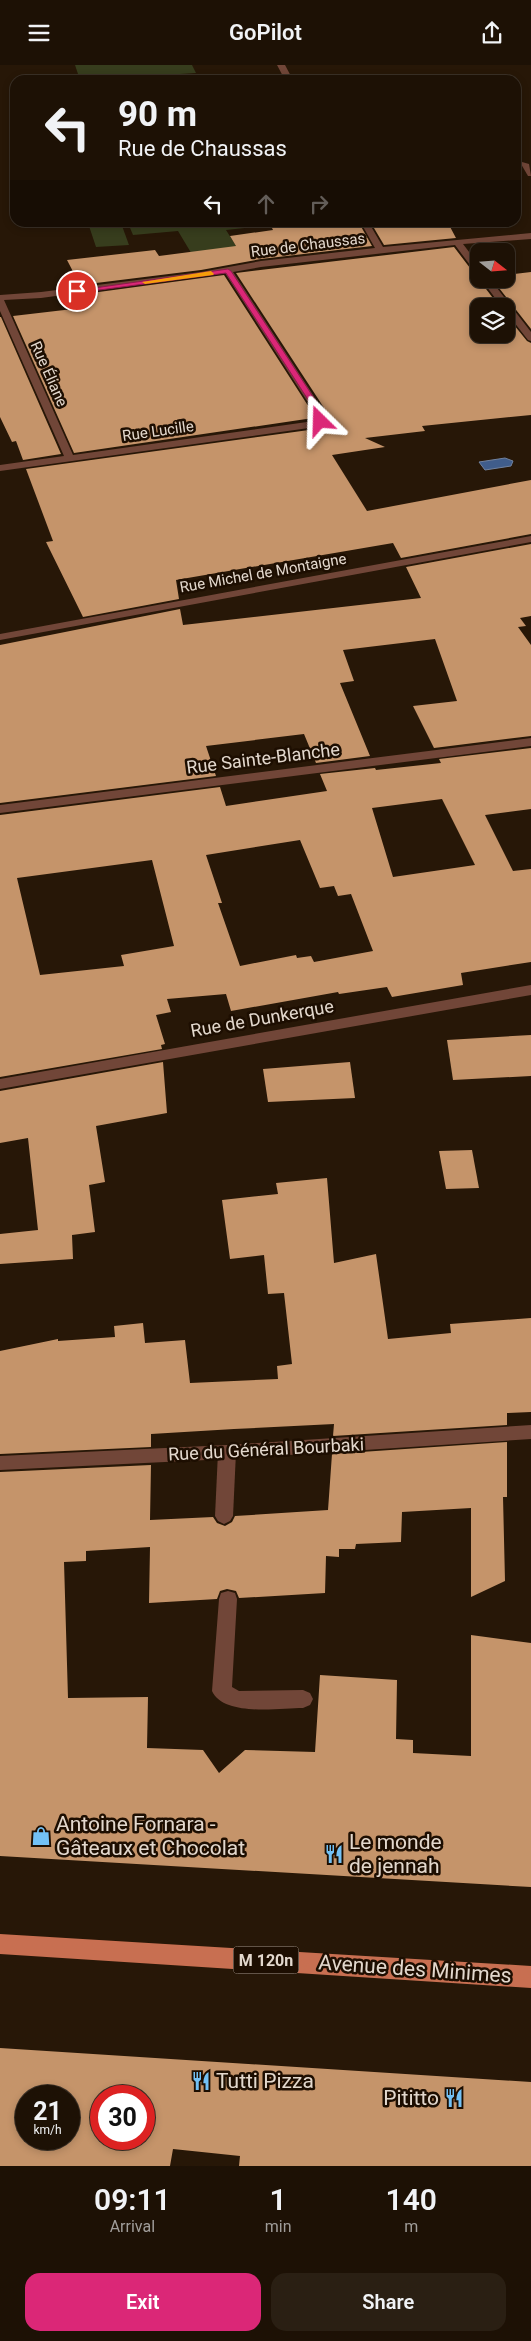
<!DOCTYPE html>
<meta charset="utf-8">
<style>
:root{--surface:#1d1105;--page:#2a1f13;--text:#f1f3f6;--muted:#a09d9a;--line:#3b3127;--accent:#db2777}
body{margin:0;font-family:Roboto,sans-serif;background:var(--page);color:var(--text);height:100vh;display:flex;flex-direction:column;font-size:19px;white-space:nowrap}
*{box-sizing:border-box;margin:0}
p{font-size:16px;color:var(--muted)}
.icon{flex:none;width:28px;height:28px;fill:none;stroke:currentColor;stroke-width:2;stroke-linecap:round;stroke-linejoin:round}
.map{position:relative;height:2101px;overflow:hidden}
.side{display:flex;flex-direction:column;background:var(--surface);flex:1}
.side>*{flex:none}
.guide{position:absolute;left:10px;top:10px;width:511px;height:152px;border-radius:15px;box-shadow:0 2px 8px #0003,0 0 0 1px var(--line);background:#1d1105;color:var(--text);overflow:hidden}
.needle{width:32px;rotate:107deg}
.buttons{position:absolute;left:470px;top:178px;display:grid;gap:10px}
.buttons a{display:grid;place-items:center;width:45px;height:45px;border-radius:10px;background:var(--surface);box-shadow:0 2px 8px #0003,0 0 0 1px var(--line);font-size:25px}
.speed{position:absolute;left:15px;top:2020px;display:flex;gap:10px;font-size:25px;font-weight:700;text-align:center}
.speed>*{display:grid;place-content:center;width:65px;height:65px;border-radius:50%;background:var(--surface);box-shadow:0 2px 8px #0003,0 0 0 1px var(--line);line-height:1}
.speed small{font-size:12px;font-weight:400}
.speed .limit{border:8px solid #d22;background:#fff;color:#111}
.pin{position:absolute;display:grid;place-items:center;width:42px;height:42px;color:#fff;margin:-21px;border:2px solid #fff;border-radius:50%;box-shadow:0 1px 5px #0007}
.me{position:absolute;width:55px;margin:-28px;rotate:338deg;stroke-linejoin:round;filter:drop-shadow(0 0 4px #0008)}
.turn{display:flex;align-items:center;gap:18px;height:105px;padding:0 25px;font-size:22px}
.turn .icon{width:65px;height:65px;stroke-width:2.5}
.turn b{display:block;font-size:35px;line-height:42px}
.lanes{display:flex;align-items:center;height:48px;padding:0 25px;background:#0003;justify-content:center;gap:25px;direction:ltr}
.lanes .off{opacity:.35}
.eta{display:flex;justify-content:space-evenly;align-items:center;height:85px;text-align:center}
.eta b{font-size:30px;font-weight:600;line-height:35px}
.button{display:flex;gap:10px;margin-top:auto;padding:10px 25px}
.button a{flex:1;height:58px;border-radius:15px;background:var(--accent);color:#fff;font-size:20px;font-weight:600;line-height:58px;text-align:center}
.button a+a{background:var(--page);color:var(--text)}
header{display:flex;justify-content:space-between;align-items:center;height:65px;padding:0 25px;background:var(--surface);font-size:22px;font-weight:600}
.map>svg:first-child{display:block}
</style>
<header><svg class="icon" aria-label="menu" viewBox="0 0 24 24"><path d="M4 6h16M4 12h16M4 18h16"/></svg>GoPilot<svg class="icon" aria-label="share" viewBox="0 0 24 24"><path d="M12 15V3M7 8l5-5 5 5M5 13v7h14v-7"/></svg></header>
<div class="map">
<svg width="531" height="2101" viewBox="0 0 531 2101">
<rect width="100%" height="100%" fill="#271707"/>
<g fill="#373d1d">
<polygon points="75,0 192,0 196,8 148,11 149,15 80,15"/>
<polygon points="121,158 129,180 96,182 89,161"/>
<polygon points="128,158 271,158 273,160 226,165 240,187 193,191 178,166 133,170"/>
</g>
<polygon fill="#405d8b" stroke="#71829f" points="505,393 513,396 511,401 485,405 479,397"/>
<g fill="#c5946a" fill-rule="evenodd">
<polygon points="286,158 359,158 372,181 261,194 201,205 80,220 67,195 155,185 159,191 236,181 230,171 273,165 272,163 288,161"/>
<polygon points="371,158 448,158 456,173 384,180"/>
<polygon points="454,182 499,241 479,241 479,269 506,269 506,250 527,276 531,278 531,350 422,361 425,366 365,373 385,382 332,390 367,446 531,415 531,469 401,493 393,478 176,515 179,534 83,552 46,477 53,476 26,404 309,365 325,360 328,349 236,208"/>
<polygon points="531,207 531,264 492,214 506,214 506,210"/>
<polygon points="224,210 314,350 313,353 74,388 13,251 90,242 84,229"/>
<polygon points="0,252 1,252 61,389 23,395 16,376 12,377 0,352"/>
<polygon points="531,479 531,551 520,553 526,561 518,562 531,580 531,671 434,683 413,641 457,636 435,574 343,585 354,616 340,618 370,691 316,698 304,669 206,681 216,711 0,738 0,580 180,544 183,560 421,533 406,502"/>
<path d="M531 683V744L485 750 513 806 531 804V897L461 908 463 920 392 932 387 922 339 929 338 927 231 946 226 929 167 934 171 947 156 950 165 979 161 980 162 984 0 1012V750L220 722 226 741 327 726 320 709 375 703 376 705 441 698 439 694ZM442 734 475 800 393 812 372 743ZM300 775 320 823 334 821 338 831 351 829 373 886 314 897 311 891 297 893 296 890 240 901 218 838H222L206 790ZM152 795 174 881 121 890 124 901 40 910 17 813Z"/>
<polygon points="531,970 531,1011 453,1015 447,975"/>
<polygon points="163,997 167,1048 96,1061 105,1117 89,1120 95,1167 72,1170 73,1194 0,1199 0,1169 38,1165 28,1073 0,1078 0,1026"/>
<polygon points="350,997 355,1033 268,1037 263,1004"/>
<polygon points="472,1085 479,1123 446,1124 439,1086"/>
<polygon points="327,1113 334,1198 376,1189 388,1274 451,1268 450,1259 531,1253 531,1347 507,1348 507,1360 333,1371 334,1359 234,1364 151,1369 151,1382 0,1389 0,1286 58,1274 58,1276 115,1272 114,1261 143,1258 145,1278 185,1275 190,1318 278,1314 277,1301 292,1299 284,1228 268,1229 264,1190 230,1194 222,1135 278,1129 276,1118"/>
<polygon points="507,1377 507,1432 503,1432 505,1516 471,1532 471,1443 402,1447 401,1477 356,1479 355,1484 339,1484 339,1492 326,1491 325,1528 239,1533 236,1526 227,1524 220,1526 217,1534 149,1538 150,1482 86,1486 86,1496 64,1497 68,1633 148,1632 147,1683 203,1685 219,1708 245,1685 315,1687 320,1610 397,1615 396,1674 413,1675 413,1688 471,1691 471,1570 531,1578 531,1822 0,1791 0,1407 151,1400 150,1455 213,1452 217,1458 225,1461 232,1457 235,1451 328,1445 332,1389"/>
<path d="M0 1983 531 2017V2101H239L240 2091 173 2084 170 2101H0ZM26 2031H69V2074H26ZM101 2031H144V2074H101Z"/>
</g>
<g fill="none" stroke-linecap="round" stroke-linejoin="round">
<g fill="#714638" fill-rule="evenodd">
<polygon points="522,97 529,99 531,111 528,111 521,99"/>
<polygon points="227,1380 233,1382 236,1387 233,1451 230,1456 224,1459 218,1456 215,1451 218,1387 221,1382"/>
<path d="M228 1526 235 1528 237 1534 232 1622 239 1626 303 1625 310 1628 313 1634 310 1640 303 1643C279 1643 224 1652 212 1626L219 1534 221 1528Z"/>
</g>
<g fill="#714638" fill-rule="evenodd">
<polygon points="277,0 285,0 293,15 285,15"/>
<path d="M361 158H369L383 182 531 168V174L463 179 479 200V209L476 208 455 180 261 202 233 207 326 350 324 358 309 363 0 406V400L64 391 0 246V230L41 227 201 207 261 196 375 183ZM225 208 316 350 315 354 307 357 73 390 4 235 41 233Z"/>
<polygon points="481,214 490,214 531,267 531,276 528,275 506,247 506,241 501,241"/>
<polygon points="531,471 531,477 0,575 0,569"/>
<polygon points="531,673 531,681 0,748 0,740"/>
<polygon points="531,920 531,930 0,1024 0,1014"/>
<polygon points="531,1360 531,1374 227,1394 0,1405 0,1391 227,1380"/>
</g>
<polygon fill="#c86f51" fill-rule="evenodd" points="0,1869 531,1901 531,1923 0,1889"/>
</g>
<polygon fill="#db2777" stroke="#8e194d" points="228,204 231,206 325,350 323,358 316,356 318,350 226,208 77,228 73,226"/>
<polygon fill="#f59e0b" points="211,206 214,209 213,210 145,219 142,217"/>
<defs>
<g id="shop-bare" transform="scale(1.5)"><path d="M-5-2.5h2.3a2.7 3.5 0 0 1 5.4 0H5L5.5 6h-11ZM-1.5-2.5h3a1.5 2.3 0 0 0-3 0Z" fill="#73c1f5" stroke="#1d0e01" stroke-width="2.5" paint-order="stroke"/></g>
<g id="restaurant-bare" transform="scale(1.5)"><path d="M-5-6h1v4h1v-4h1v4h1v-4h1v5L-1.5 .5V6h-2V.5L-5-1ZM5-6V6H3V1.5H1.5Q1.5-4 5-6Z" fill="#73c1f5" stroke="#1d0e01" stroke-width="2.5" paint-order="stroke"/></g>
</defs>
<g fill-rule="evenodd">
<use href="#shop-bare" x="41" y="1771"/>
<use href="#restaurant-bare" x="334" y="1789"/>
<use href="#restaurant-bare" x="201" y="2016"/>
<use href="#restaurant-bare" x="454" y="2033"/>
</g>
<g text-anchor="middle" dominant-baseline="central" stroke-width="5" stroke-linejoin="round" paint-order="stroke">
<g font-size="15" fill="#e3d8cd" stroke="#1d0e01">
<text transform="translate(308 180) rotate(-7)">Rue de Chaussas</text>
<text transform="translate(49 309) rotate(66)">Rue Éliane</text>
<text transform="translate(158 366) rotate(-8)">Rue Lucille</text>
<text transform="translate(263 508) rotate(-10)">Rue Michel de Montaigne</text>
</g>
<rect fill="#1d0e01" stroke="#a89b90" stroke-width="1" x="233.5" y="1881.5" width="65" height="27" rx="4"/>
<g font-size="16" font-weight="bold" fill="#e3d8cd">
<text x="266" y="1895">M 120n</text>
</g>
<g font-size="18" fill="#e3d8cd" stroke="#1d0e01">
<text transform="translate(263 693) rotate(-7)">Rue Sainte-Blanche</text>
<text transform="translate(262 953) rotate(-10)">Rue de Dunkerque</text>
<text transform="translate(266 1384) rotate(-3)">Rue du Général Bourbaki</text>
</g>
<g font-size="21" fill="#e3d8cd" stroke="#1d0e01" text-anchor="start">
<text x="56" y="1759">Antoine Fornara -<tspan x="56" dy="24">Gâteaux et Chocolat</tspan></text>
<text x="349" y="1777">Le monde<tspan x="349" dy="24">de jennah</tspan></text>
<text x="216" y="2016">Tutti Pizza</text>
<text x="439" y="2033" text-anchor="end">Pititto</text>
</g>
<g font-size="21" fill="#e3d8cd" stroke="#1d0e01">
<text transform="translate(415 1904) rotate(4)">Avenue des Minimes</text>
</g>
</g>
</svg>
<div class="buttons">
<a><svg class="needle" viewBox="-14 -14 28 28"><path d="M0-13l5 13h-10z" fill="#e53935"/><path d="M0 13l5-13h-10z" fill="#a09d9a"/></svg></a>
<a><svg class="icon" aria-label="layers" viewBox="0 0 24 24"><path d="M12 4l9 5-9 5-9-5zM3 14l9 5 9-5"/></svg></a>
</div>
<div class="speed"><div>21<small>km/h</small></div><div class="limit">30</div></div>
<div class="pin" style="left:77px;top:226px;background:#d93025"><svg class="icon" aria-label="arrive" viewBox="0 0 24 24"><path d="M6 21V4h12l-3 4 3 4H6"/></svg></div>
<svg class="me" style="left:320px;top:356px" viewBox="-20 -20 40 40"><path d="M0-17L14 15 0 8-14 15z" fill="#db2777" stroke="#fff" stroke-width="4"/></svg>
<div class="guide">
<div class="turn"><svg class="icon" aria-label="left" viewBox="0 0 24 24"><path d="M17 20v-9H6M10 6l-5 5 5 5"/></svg><div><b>90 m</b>Rue de Chaussas</div></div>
<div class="lanes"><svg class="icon" aria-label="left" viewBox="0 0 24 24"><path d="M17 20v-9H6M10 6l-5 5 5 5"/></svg><svg class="icon off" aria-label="ahead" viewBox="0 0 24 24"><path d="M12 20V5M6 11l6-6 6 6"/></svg><svg class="icon off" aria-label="right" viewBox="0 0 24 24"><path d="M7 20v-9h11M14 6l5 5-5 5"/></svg></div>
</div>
</div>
<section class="side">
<div class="eta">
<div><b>09:11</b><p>Arrival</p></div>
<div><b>1</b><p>min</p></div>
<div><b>140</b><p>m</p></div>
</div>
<div class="button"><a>Exit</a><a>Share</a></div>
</section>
